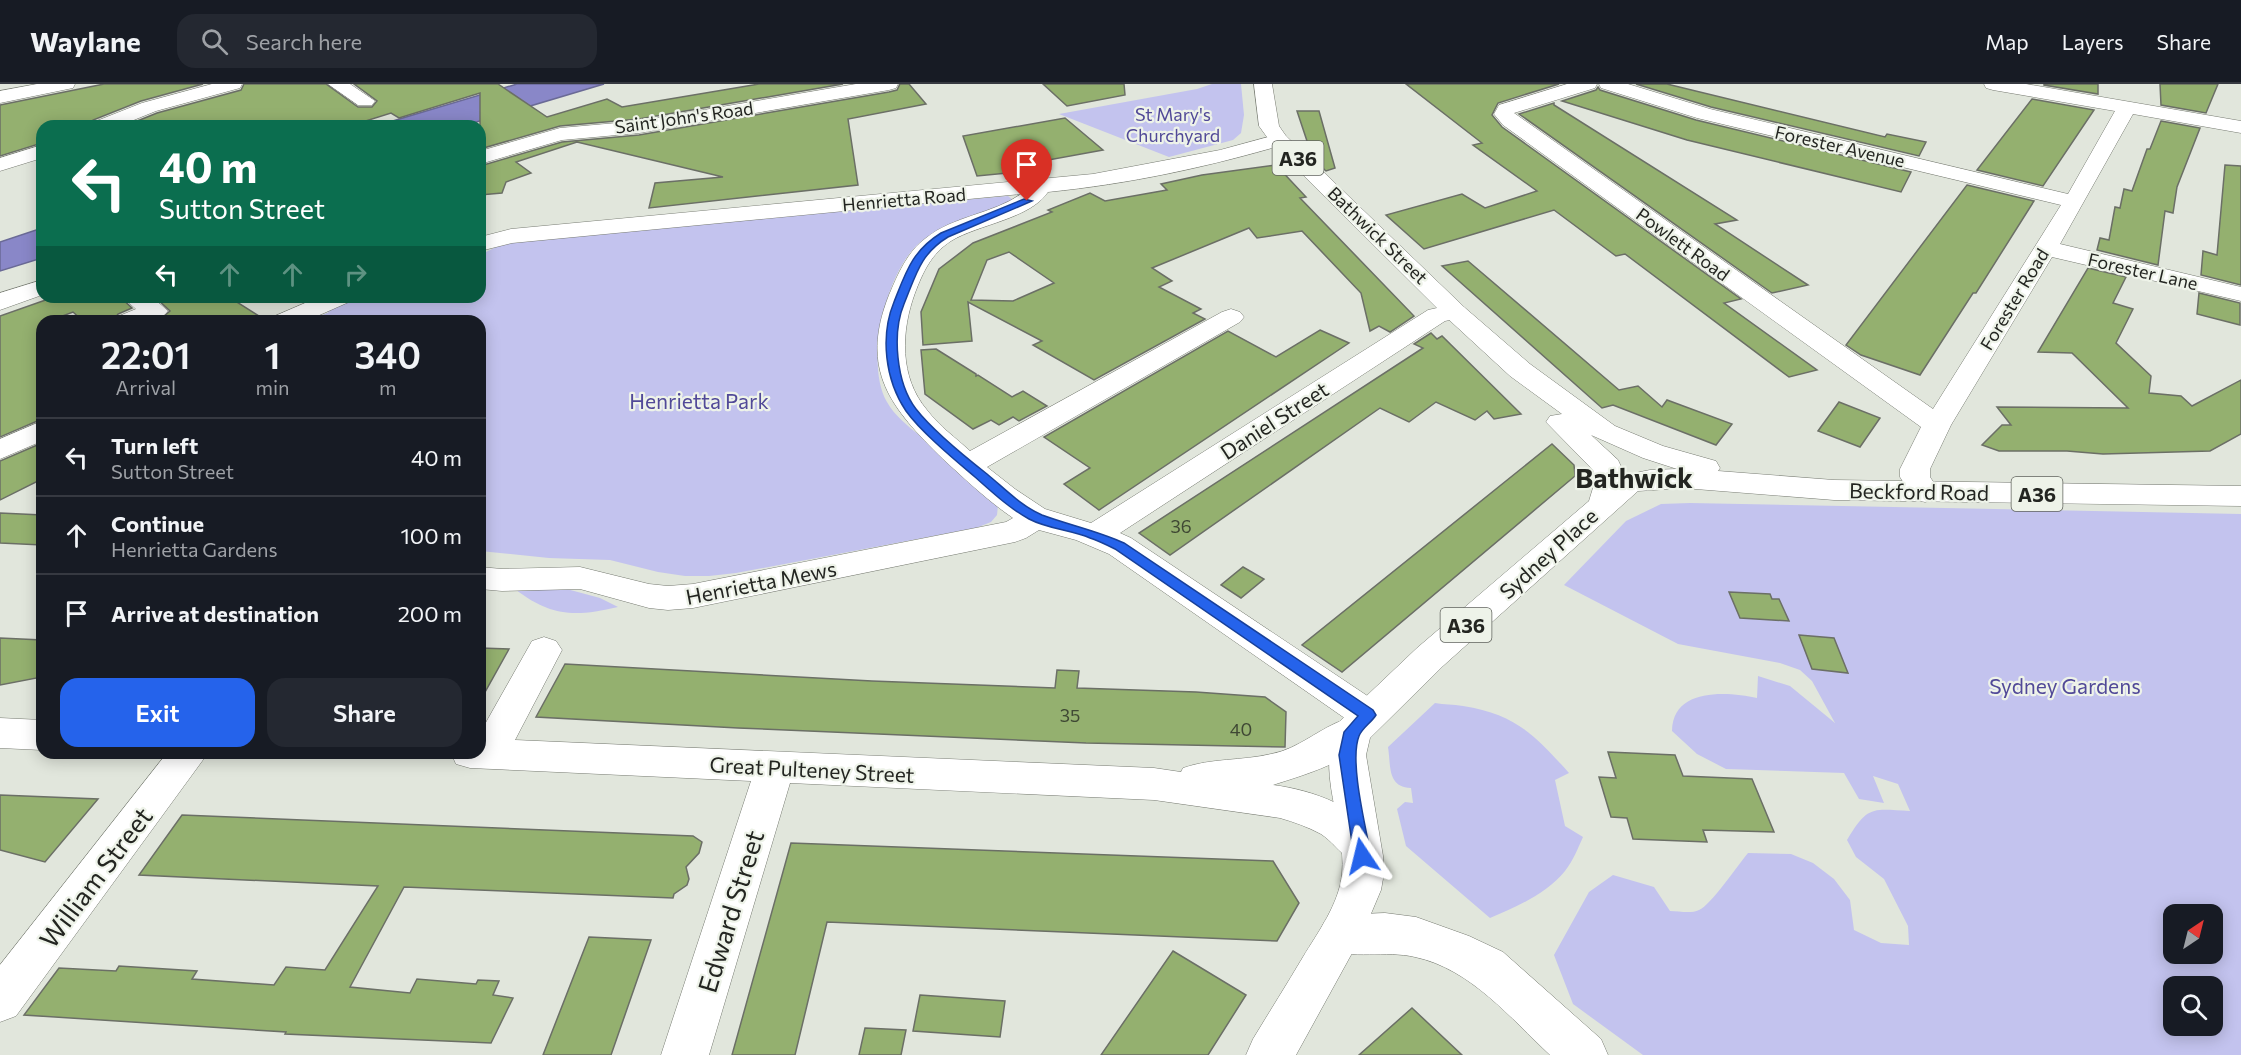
<!DOCTYPE html>
<style>
:root{--surface:#171b24;--page:#242831;--text:#f1f3f6;--muted:#9ea1a6;--line:#363941;--accent:#2563eb}
body{margin:0;font-family:Commissioner,sans-serif;background:var(--page);color:var(--text);height:100vh;display:flex;flex-direction:column;font-size:22px;white-space:nowrap}
*{box-sizing:border-box;margin:0}
p{font-size:20px;color:var(--muted)}
.icon{flex:none;width:33px;height:33px;fill:none;stroke:currentColor;stroke-width:2;stroke-linecap:round;stroke-linejoin:round}
.map{position:relative;flex:1;overflow:hidden}
.panel{position:absolute;left:36px;top:231px;width:450px;height:444px;display:flex;flex-direction:column;background:var(--surface);border-radius:18px;box-shadow:0 3px 15px #0003}
.panel>*{flex:none}
.top-card{position:absolute;left:36px;top:36px;width:450px;height:183px;border-radius:18px;box-shadow:0 3px 15px #0003;background:#0b6e4f;color:#fff;overflow:hidden}
.needle{width:39px;rotate:35deg}
.tools{position:absolute;left:2163px;top:820px;display:grid;gap:12px}
.tools a{display:grid;place-items:center;width:60px;height:60px;border-radius:12px;background:var(--surface);box-shadow:0 3px 15px #0003;font-size:30px}
.pin{position:absolute;display:grid;place-items:center;width:51px;height:51px;color:#fff;margin:-62px -26px;border-radius:50% 50% 50% 0;rotate:-45deg;box-shadow:0 0 6px #0007}
.pin .icon{rotate:45deg}
.me{position:absolute;width:66px;margin:-33px;rotate:350deg;stroke-linejoin:round;filter:drop-shadow(0 0 4px #0008)}
.turn{display:flex;align-items:center;gap:21px;height:126px;padding:0 24px;font-size:27px}
.turn .icon{width:78px;height:78px;stroke-width:2.5}
.turn b{display:block;font-size:42px;line-height:51px}
.lanes{display:flex;align-items:center;height:57px;padding:0 24px;background:#0003;justify-content:center;gap:30px;direction:ltr}
.lanes .off{opacity:.35}
.eta{display:flex;justify-content:space-evenly;align-items:center;height:102px;text-align:center}
.eta b{font-size:36px;font-weight:600;line-height:42px}
.action{display:flex;gap:12px;margin-top:auto;padding:12px 24px}
.action a{flex:1;height:69px;border-radius:18px;background:var(--accent);color:#fff;font-size:24px;font-weight:600;line-height:69px;text-align:center}
.action a+a{background:var(--page);color:var(--text)}
ul{padding:0;list-style:none}
li{display:flex;align-items:center;gap:18px;height:78px;padding:0 24px;border-top:2px solid var(--line)}
li div{flex:1}
li b{display:block;font-size:22px}
li em{font-style:normal}
header{display:flex;align-items:center;gap:36px;box-sizing:border-box;height:84px;padding:0 30px;background:var(--surface);border-bottom:2px solid var(--line)}
header strong{font-size:28px}
nav{display:flex;gap:33px;margin-inline-start:auto;font-size:21px}
.search{width:420px;height:54px;background:var(--page);display:flex;align-items:center;gap:15px;box-sizing:border-box;padding:0 21px;border-radius:18px;color:var(--muted);font-size:22px}
.map>svg:first-child{display:block}
</style>
<header>
<strong>Waylane</strong>
<div class="search"><svg class="icon" aria-label="search" viewBox="0 0 24 24"><circle cx="10" cy="10" r="6"/><path d="M15 15l6 6"/></svg>Search here</div>
<nav><a>Map</a><a>Layers</a><a>Share</a></nav>
</header>
<div class="map">
<svg width="2241" height="971" viewBox="0 0 2241 971">
<rect width="100%" height="100%" fill="#e1e6dc"/>
<g fill="#c3c3ee" fill-rule="evenodd">
<polygon points="1212,0 1241,0 1244,31 1241,49 1233,56 1169,73 1059,30 1197,5"/>
<path d="M1008 112 1013 116 1010 120C982 130 946 138 922 157 886 184 864 279 887 318 894 331 908 342 919 351 945 375 971 398 998 421L997 431 991 438 976 444 736 489 709 492H685L658 488 610 476 549 474 480 467V237H310L329 228 327 227 347 213H480V171L510 156Z"/>
<path d="M1690 419 2241 430V971H1643L1573 920 1554 871 1589 808 1613 791 1654 803 1670 827C1679 827 1691 830 1699 826 1711 821 1737 782 1748 769L1791 770 1813 779 1834 795 1850 816 1854 846 1881 859 1909 861 1908 842 1884 795 1856 773 1847 756C1868 721 1872 725 1910 727L1898 700 1873 692 1884 719 1859 715 1844 689 1726 685 1697 670 1672 647C1673 603 1728 608 1757 614L1758 592 1790 602 1835 639 1812 597 1800 586 1780 579 1678 560 1564 501 1626 437 1661 420ZM2174 831H2212V870H2174ZM2174 903H2212V942H2174Z"/>
<path d="M563 504 600 514 618 523C575 533 551 533 515 505Z"/>
<path d="M1435 619C1444 621 1453 620 1463 622 1515 630 1535 651 1569 689L1555 696 1565 742 1583 753C1578 764 1573 777 1565 787 1546 810 1518 822 1490 834L1406 762 1397 725 1405 718 1413 719 1411 704C1387 703 1391 682 1388 663Z"/>
</g>
<g fill="#8987c8" stroke="#6a6a96" stroke-width="1.5">
<polygon points="517,0 604,0 463,42 376,42"/>
<polygon points="42,144 42,174 0,187 0,158"/>
</g>
<g fill="#94b06f" stroke="#6b6f66" stroke-width="1.5" fill-rule="evenodd">
<polygon points="104,0 203,0 141,17 93,36 89,42 42,42 42,59 0,72 0,21"/>
<polygon points="244,0 326,0 358,23 372,23 377,17 354,0 498,0 547,33 607,15 622,23 759,0 843,0 639,35 560,42 480,65 480,9 399,34 391,29 353,41 347,37 331,42 125,42 157,29 241,6"/>
<polygon points="900,0 909,0 926,20 848,35 858,101 649,124 655,99 723,93 577,58 516,78 531,89 506,98 502,109 480,111 480,82 562,58 639,51 889,8 897,6"/>
<polygon points="1043,0 1124,0 1125,11 1067,22"/>
<polygon points="1406,0 1559,0 1498,19 1492,31 1502,43 1741,215 1724,219 1817,286 1789,293 1625,170 1616,172 1554,126 1424,165 1386,131 1462,110 1485,124 1537,107 1473,61 1482,59"/>
<polygon points="1636,0 1667,0 1885,53 1887,50 1926,58 1919,72 1711,23"/>
<polygon points="2044,0 2098,0 2098,10 2044,1"/>
<polygon points="2160,0 2218,0 2206,29 2161,21"/>
<polygon points="1598,3 1600,6 1696,36 1911,88 1901,108 1687,56 1562,17 1596,6"/>
<polygon points="2032,15 2094,26 2043,102 1977,86"/>
<polygon points="1554,19 1554,21 1737,136 1715,140 1808,201 1772,209 1519,30"/>
<polygon points="1297,27 1319,27 1335,84 1326,87 1313,75"/>
<polygon points="1065,34 1103,66 1037,78 1049,85 977,92 963,52"/>
<polygon points="2161,37 2200,44 2177,103 2173,129 2165,127 2158,181 2097,166 2100,154 2109,156 2115,123 2120,124 2124,105 2132,107 2147,65 2150,65"/>
<path d="M1276 81 1306 113 1300 114 1414 232 1390 248 1379 242 1370 247 1361 209 1302 147 1257 154 1249 144 1152 184 1172 197 1159 203 1201 225 1193 229 1205 235 1094 296 1033 261 1042 257 968 218 972 257 923 261 921 228 939 185 973 159 1052 128 1048 126 1090 109 1105 117 1167 106 1161 100 1202 91ZM1009 168 1054 199 1013 217 971 216 987 176Z"/>
<polygon points="2225,81 2241,82 2241,201 2201,191 2203,167 2217,171"/>
<polygon points="1967,101 2034,117 1976,209 1973,209 1920,291 1861,271 1846,261"/>
<polygon points="1468,177 1619,306 1638,302 1662,323 1667,316 1732,340 1716,361 1613,321 1602,324 1442,182"/>
<polygon points="2088,184 2126,193 2113,219 2133,225 2116,259 2151,292 2149,309 2181,312 2192,322 2241,296 2241,350 2210,367 2103,370 2067,367 1999,367 1982,361 2002,341 2011,341 1997,323 2128,324 2072,269 2038,268"/>
<polygon points="2199,209 2240,219 2240,241 2197,230"/>
<polygon points="54,213 120,213 132,224 118,230 113,237 83,237 73,228 49,237 42,237 42,335 0,353 0,232"/>
<polygon points="155,213 229,213 267,237 158,237 170,227"/>
<polygon points="1320,246 1349,259 1099,426 1064,400 1090,384 1044,353 1228,247 1276,273"/>
<polygon points="1431,249 1437,255 1442,252 1521,330 1494,335 1487,327 1475,336 1436,318 1409,338 1380,324 1170,471 1139,449 1423,264 1414,260"/>
<polygon points="936,265 976,290 976,292 978,291 1012,313 1023,307 1047,322 1019,337 1013,333 999,341 991,336 973,345 925,310 921,266"/>
<polygon points="1839,318 1880,334 1860,363 1818,347"/>
<polygon points="42,359 42,395 0,416 0,377"/>
<polygon points="1552,360 1574,381 1575,392 1342,588 1302,561"/>
<polygon points="0,429 42,431 42,461 0,459"/>
<polygon points="1243,483 1264,495 1241,514 1221,501"/>
<polygon points="1729,508 1770,510 1772,515 1779,515 1789,537 1740,534"/>
<polygon points="1799,551 1834,554 1848,589 1812,585"/>
<polygon points="0,554 42,556 42,593 0,601"/>
<polygon points="480,564 509,565 480,617"/>
<polygon points="565,580 872,597 1055,604 1057,586 1079,587 1077,604 1196,608 1265,613 1286,628 1285,663 1086,659 738,644 536,633"/>
<polygon points="1608,668 1675,671 1683,692 1752,695 1774,748 1703,746 1707,758 1633,755 1627,734 1611,733 1599,693 1616,694"/>
<polygon points="0,711 98,715 45,778 0,766"/>
<polygon points="182,731 693,752 702,758 699,769 686,783 689,795 687,801 674,810 673,814 404,803 350,903 410,909 417,895 476,900 478,896 499,897 493,911 513,914 491,959 285,950 286,948 24,931 59,884 116,887 119,882 197,887 192,895 274,901 286,883 325,886 378,802 139,791"/>
<polygon points="791,759 1273,777 1299,819 1277,857 827,838 795,971 732,971"/>
<polygon points="589,853 651,856 611,971 543,971"/>
<polygon points="1173,867 1246,911 1208,971 1101,971"/>
<polygon points="920,911 1005,917 1000,953 913,947"/>
<polygon points="1412,924 1462,971 1359,971"/>
<polygon points="865,944 906,946 901,971 859,971"/>
</g>
<g fill="none" stroke-linecap="round" stroke-linejoin="round">
<g stroke="#777b72" stroke-width="1">
<g id="minor">
<polygon points="328,0 350,0 375,17 372,21 358,21"/>
<polygon points="856,0 898,0 896,4 889,6 639,49 562,56 480,80 480,67 560,44 639,37"/>
<polygon points="1567,0 1597,0 1595,4 1514,29 1933,325 2061,121 1697,34 1601,4 1599,0 1628,0 1710,25 2068,110 2115,27 1993,6 1986,4 1984,0 2026,0 2241,37 2241,49 2133,30 2060,160 2241,203 2241,217 2052,173 1951,341 1930,385 1930,393 1940,408 1936,415 1925,418 1914,415 1900,393 1900,385 1921,343 1503,41 1494,30 1499,21"/>
<path d="M1279 50 1286 52 1289 56 1286 60C1208 83 1129 100 1048 108 1030 135 979 140 951 157 931 170 923 188 915 209 901 247 899 293 927 326 939 342 956 354 970 367L1222 228 1231 225 1240 228 1244 233 1240 238 987 383 1015 405 1045 425 1091 439 1428 226 1455 220 1464 223 1468 228 1464 233 1445 237 1120 449 1131 454 1381 621 1387 631 1381 641 1369 645 1371 648C1356 677 1303 691 1273 701 1312 706 1363 723 1380 760L1374 772C1343 783 1343 765 1321 750 1308 743 1294 738 1280 734L1154 716 790 699 709 971H661L751 697 470 684 456 680 451 669H480V649L532 557 544 553 556 557 562 566 515 656 1154 684 1181 688 1183 684C1211 674 1242 677 1271 670 1299 665 1319 644 1346 635L1109 470 1076 456 1039 446 1026 454 1015 458 693 524 668 526 649 524 580 505 502 507 480 505V483L502 485 580 483 649 500 668 502 693 500 1006 438 1013 434C988 417 966 396 943 375 891 324 859 287 889 211 898 190 907 168 926 154 953 132 993 130 1021 110L512 159 480 167V153L511 145 1093 90 1220 66Z"/>
<polygon points="42,196 42,211 0,226 0,209"/>
<path d="M122 213H152L168 227C157 242 131 237 115 237L119 232 136 225Z"/>
<polygon points="319,213 353,213 349,218 306,237 271,237 275,232"/>
<polygon points="42,337 42,357 0,375 0,355"/>
<polygon points="0,634 42,636 42,666 0,664"/>
<polygon points="167,669 208,669 16,932 0,938 0,881"/>
<path d="M1385 829 1416 833 1469 852 1503 868 1601 955 1608 971H1550C1510 934 1471 885 1415 873 1385 866 1353 876 1325 865L1318 851 1325 837 1340 831Z"/>
</g>
</g>
<g stroke="#777b72" stroke-width="1">
<g id="major">
<polygon points="37,0 75,0 73,4 0,19 0,7"/>
<polygon points="212,0 242,0 240,4 156,27 119,42 91,42 94,38 142,19"/>
<polygon points="42,61 42,74 0,87 0,74"/>
</g>
</g>
<g stroke="#777b72" stroke-width="1">
<path id="highway" d="M1254 0H1272L1279 42 1286 52 1464 223 1530 280 1615 342 1663 362 1716 377 1720 384 1718 387 1834 396 2241 402V422L1834 416 1683 404 1638 407 1443 582 1370 654 1366 671 1383 772 1384 789 1381 806 1362 851 1296 971H1246L1253 955C1270 927 1287 900 1303 873 1318 848 1339 820 1342 790 1347 740 1313 686 1339 638L1417 564 1589 417 1596 394 1593 386 1546 338 1550 332 1562 330 1510 292 1446 233 1272 60 1259 42ZM1591 351 1643 374 1677 385 1650 386 1625 391 1618 376Z"/>
</g>
<use href="#minor" fill="#fff" fill-rule="evenodd"/>
<use href="#major" fill="#fff" fill-rule="evenodd"/>
<use href="#highway" fill="#fff" fill-rule="evenodd"/>
</g>
<path fill="#2563eb" stroke="#184099" stroke-width="1.5" d="M1024 115 1032 117 948 153C920 170 916 191 904 220 892 249 896 299 916 325 934 348 964 372 987 390 1004 404 1021 422 1042 431 1069 441 1098 447 1124 459L1373 626 1376 631C1371 639 1362 644 1359 652 1349 677 1366 744 1371 772L1368 777 1362 779 1356 777 1354 772 1339 671 1344 648 1358 632 1115 465C1107 461 1099 457 1090 454 1071 446 1048 445 1029 435 1009 424 992 408 975 393 955 376 921 348 906 327 885 296 880 252 894 218 906 188 912 167 941 149Z"/>
<g text-anchor="middle" dominant-baseline="central" stroke-width="4.5" stroke-linejoin="round" paint-order="stroke">
<g font-size="18" fill="#514998" stroke="#eef3e9">
<text x="1173" y="30">St Mary's<tspan x="1173" dy="21">Churchyard</tspan></text>
</g>
<g font-size="18" fill="#232521" stroke="#eef3e9">
<text transform="translate(684 33) rotate(-8)">Saint John's Road</text>
<text transform="translate(1840 62) rotate(13)">Forester Avenue</text>
<text transform="translate(904 115) rotate(-5)">Henrietta Road</text>
<text transform="translate(1378 151) rotate(44)">Bathwick Street</text>
<text transform="translate(1683 160) rotate(36)">Powlett Road</text>
<text transform="translate(2143 187) rotate(13)">Forester Lane</text>
<text transform="translate(2014 215) rotate(-59)">Forester Road</text>
</g>
<g font-size="18" fill="#3f4834">
<text x="1181" y="442">36</text>
<text x="1070" y="631">35</text>
<text x="1241" y="645">40</text>
</g>
<g fill="#eef3e9" stroke="#60635d" stroke-width="1.5">
<rect x="1272.5" y="57" width="51" height="34" rx="4.5"/>
<rect x="2011.5" y="393" width="51" height="34" rx="4.5"/>
<rect x="1440.5" y="524" width="51" height="34" rx="4.5"/>
</g>
<g font-size="20" font-weight="bold" fill="#232521">
<text x="1298" y="74">A36</text>
<text x="2037" y="410">A36</text>
<text x="1466" y="541">A36</text>
</g>
<g font-size="21" fill="#514998" stroke="#eef3e9">
<text x="699" y="316">Henrietta Park</text>
<text x="2065" y="601">Sydney Gardens</text>
</g>
<g font-size="21" fill="#232521" stroke="#eef3e9">
<text transform="translate(1274 336) rotate(-33)">Daniel Street</text>
<text transform="translate(1919 407) rotate(1)">Beckford Road</text>
<text transform="translate(1548 469) rotate(-42)">Sydney Place</text>
<text transform="translate(761 498) rotate(-11)">Henrietta Mews</text>
<text transform="translate(812 685) rotate(3)">Great Pulteney Street</text>
</g>
<g font-size="26" fill="#232521" stroke="#eef3e9">
<text transform="translate(95 793) rotate(-53)">William Street</text>
<text transform="translate(730 827) rotate(-73)">Edward Street</text>
</g>
<g font-size="27" font-weight="bold" fill="#232521" stroke="#eef3e9">
<text x="1634" y="393">Bathwick</text>
</g>
</g>
</svg>
<div class="tools">
<a><svg class="needle" viewBox="-14 -14 28 28"><path d="M0-13l5 13h-10z" fill="#e53935"/><path d="M0 13l5-13h-10z" fill="#9ea1a6"/></svg></a>
<a><svg class="icon" aria-label="search" viewBox="0 0 24 24"><circle cx="10" cy="10" r="6"/><path d="M15 15l6 6"/></svg></a>
</div>
<div class="pin" style="left:1027px;top:117px;background:#d93025"><svg class="icon" aria-label="arrive" viewBox="0 0 24 24"><path d="M6 21V4h12l-3 4 3 4H6"/></svg></div>
<svg class="me" style="left:1362px;top:772px" viewBox="-20 -20 40 40"><path d="M0-17L14 15 0 8-14 15z" fill="#2563eb" stroke="#fff" stroke-width="4"/></svg>
<div class="top-card">
<div class="turn"><svg class="icon" aria-label="left" viewBox="0 0 24 24"><path d="M17 20v-9H6M10 6l-5 5 5 5"/></svg><div><b>40 m</b>Sutton Street</div></div>
<div class="lanes"><svg class="icon" aria-label="left" viewBox="0 0 24 24"><path d="M17 20v-9H6M10 6l-5 5 5 5"/></svg><svg class="icon off" aria-label="ahead" viewBox="0 0 24 24"><path d="M12 20V5M6 11l6-6 6 6"/></svg><svg class="icon off" aria-label="ahead" viewBox="0 0 24 24"><path d="M12 20V5M6 11l6-6 6 6"/></svg><svg class="icon off" aria-label="right" viewBox="0 0 24 24"><path d="M7 20v-9h11M14 6l5 5-5 5"/></svg></div>
</div>
<section class="panel">
<div class="eta">
<div><b>22:01</b><p>Arrival</p></div>
<div><b>1</b><p>min</p></div>
<div><b>340</b><p>m</p></div>
</div>
<ul>
<li><svg class="icon" aria-label="left" viewBox="0 0 24 24"><path d="M17 20v-9H6M10 6l-5 5 5 5"/></svg><div><b>Turn left</b><p>Sutton Street</p></div><em>40 m</em></li>
<li><svg class="icon" aria-label="ahead" viewBox="0 0 24 24"><path d="M12 20V5M6 11l6-6 6 6"/></svg><div><b>Continue</b><p>Henrietta Gardens</p></div><em>100 m</em></li>
<li><svg class="icon" aria-label="arrive" viewBox="0 0 24 24"><path d="M6 21V4h12l-3 4 3 4H6"/></svg><div><b>Arrive at destination</b></div><em>200 m</em></li>
</ul>
<div class="action"><a>Exit</a><a>Share</a></div>
</section>
</div>
